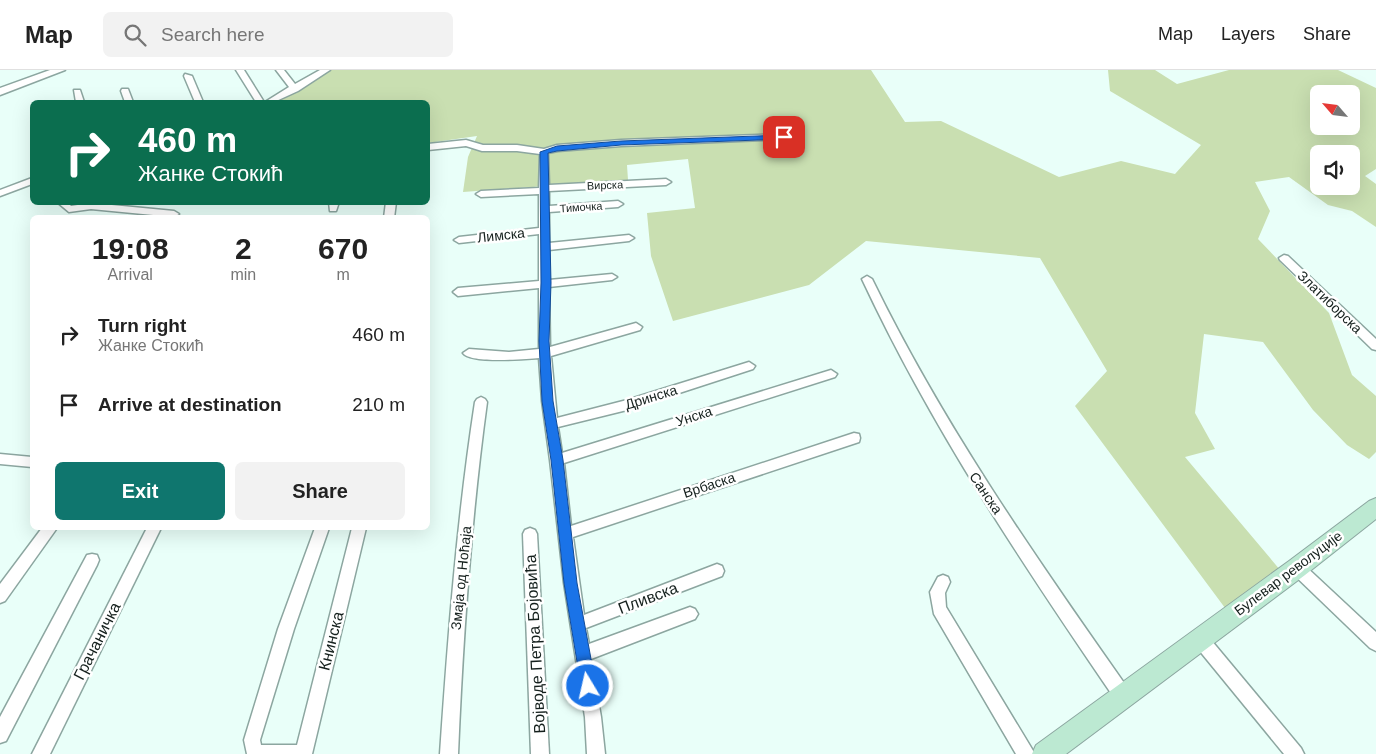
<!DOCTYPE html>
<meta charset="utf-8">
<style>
:root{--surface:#fff;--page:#f2f2f2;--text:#222;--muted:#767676;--line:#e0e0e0;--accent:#0f766e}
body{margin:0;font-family:Helvetica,sans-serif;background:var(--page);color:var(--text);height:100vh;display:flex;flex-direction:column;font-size:19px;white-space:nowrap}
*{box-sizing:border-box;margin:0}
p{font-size:16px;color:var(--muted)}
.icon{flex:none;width:28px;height:28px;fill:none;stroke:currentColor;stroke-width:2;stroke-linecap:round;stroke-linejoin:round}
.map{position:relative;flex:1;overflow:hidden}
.details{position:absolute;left:30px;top:145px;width:400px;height:315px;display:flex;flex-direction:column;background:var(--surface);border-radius:8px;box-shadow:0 5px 20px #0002}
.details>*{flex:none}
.guide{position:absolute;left:30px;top:30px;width:400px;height:105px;border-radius:8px;box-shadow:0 5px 20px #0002;background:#0b6e4f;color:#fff;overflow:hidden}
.needle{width:32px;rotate:298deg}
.buttons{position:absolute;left:1310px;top:15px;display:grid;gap:10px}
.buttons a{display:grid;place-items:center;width:50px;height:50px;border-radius:8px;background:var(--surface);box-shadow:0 5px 20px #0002;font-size:25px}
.pin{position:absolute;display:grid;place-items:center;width:42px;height:42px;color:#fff;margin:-21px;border-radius:10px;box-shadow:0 2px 8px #0006}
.me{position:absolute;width:55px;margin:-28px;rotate:351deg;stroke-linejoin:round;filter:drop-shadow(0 0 4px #0008)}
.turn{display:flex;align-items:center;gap:18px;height:105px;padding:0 25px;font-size:22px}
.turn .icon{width:65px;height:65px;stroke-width:2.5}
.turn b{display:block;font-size:35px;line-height:42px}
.eta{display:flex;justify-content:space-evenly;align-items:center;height:85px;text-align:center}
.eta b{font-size:30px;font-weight:700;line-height:35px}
.cta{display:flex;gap:10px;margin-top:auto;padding:10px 25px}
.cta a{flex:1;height:58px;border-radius:8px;background:var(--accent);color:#fff;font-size:20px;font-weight:700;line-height:58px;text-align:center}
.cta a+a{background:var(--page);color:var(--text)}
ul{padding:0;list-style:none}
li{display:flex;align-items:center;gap:15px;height:70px;padding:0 25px}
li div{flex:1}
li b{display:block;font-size:19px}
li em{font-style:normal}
header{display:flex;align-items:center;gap:30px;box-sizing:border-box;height:70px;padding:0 25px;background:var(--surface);border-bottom:1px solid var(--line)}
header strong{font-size:24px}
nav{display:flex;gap:28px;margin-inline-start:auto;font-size:18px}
.search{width:350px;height:45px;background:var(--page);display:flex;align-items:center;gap:12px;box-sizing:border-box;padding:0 18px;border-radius:8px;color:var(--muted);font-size:19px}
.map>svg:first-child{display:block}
</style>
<header>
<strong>Map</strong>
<div class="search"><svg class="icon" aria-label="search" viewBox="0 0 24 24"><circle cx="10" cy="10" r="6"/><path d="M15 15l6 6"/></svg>Search here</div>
<nav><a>Map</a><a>Layers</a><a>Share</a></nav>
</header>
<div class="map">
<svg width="1376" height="684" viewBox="0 0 1376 684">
<rect width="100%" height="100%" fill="#e9fff9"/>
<path fill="#c9dfb1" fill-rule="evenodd" d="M330 0H871L905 52 941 51 1059 107 1121 91 1175 104 1201 75 1110 21 1108 0H1155L1177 14 1229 0H1338L1376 18V99L1365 106 1376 114V157L1352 141 1328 135 1289 107 1255 112 1270 141 1258 169 1329 243 1352 305 1376 326V382L1369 389 1347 375 1313 340 1263 272 1204 264 1195 343 1215 379 1185 387 1286 507 1231 546 1075 336 1107 301 1040 188 866 171 809 215 673 251 651 186 647 143 695 138 688 89 627 95 628 110 463 122 468 87 477 66 428 73V32H276L299 21ZM1319 24H1351V56H1319ZM1319 84H1351V116H1319Z"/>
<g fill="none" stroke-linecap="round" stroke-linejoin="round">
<g stroke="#8ca6a0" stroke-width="3">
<g id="minor">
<polygon points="236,0 244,0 264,32 256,32"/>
<polygon points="276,0 284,0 295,14 320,0 330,0 298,21 274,32 265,32 289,17"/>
<polygon points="185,4 192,6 203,32 195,32 184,6"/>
<polygon points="122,19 128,19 133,32 125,32 121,21"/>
<polygon points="74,20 80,20 84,32 76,32"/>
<path d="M784 64 787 65V69L621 76 558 81 548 83 549 115 666 109 671 112 666 115 549 121V136L618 131 623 134 618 137 549 142V173L629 165 634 168 629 171 549 180V210L612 204 617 207 612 210 549 217 550 277 636 253 642 257 640 260 551 286 557 348 627 330 749 292 755 296 753 299 627 340 558 357 562 383 831 300 837 304 835 307 564 393 571 456 854 363 859 364 860 368 859 372 573 467 584 545 717 494 722 496 724 501 722 506 586 558 589 574 690 537 695 539 698 544 695 549 591 589 601 647 605 684H587L585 647 564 513 550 390 542 331 539 288C525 289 471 294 463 283L469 279 509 282 539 279V218L458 226 453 222 458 218 539 211V164L459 173 454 170 459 167 539 158V124L481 127 476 124 481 121 539 118 540 84 517 81H482L466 76 428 80V74L466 70 483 75H517L544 79 557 75 621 70Z"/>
<polygon points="32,108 32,114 0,126 0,120"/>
<polygon points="57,132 67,132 71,136 91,133 174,141 179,144 174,147 91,139 69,142"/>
<polygon points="329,132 339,132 336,141 330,141"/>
<polygon points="386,132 396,132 394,148 384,148"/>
<polygon points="1284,185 1288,186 1376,269 1376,280 1372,279 1280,190 1279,188"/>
<path d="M867 206 872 209C943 355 1036 488 1129 620L1131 626 1129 632 1123 634 1117 632C1024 496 932 359 862 209Z"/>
<path d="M481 327 485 329 487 332C471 449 463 566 458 684H440C448 566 457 449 475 332L477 329Z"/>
<polygon points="0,384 32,387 32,397 0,394"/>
<polygon points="42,458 57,458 5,531 0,533 0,514"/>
<polygon points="147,458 161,458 50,684 32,684"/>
<polygon points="315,458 329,458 294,559 260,670 261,675 297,675 352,458 366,458 312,684 247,684 244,670 278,559"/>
<polygon points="530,458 535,460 537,464 549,684 531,684 523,464 525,460"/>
<polygon points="92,484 97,485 99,490 97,495 6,671 0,673 0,647 87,485"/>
<polygon points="1297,491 1302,493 1376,562 1376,581 1370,578 1292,503 1290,498 1292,493"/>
<polygon points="943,505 948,507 950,512 945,523 946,537 1035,684 1016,684 934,544 930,522 938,507"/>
<polygon points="1200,562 1206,564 1301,678 1304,684 1284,684 1194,574 1192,569 1194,564"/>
</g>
</g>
<g stroke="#8ca6a0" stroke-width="3">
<polygon id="tertiary" points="50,0 65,0 0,25 0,18"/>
</g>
<g stroke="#8ca6a0" stroke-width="2">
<polygon id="secondary" points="1376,428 1376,449 1305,505 1066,684 1032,684 1036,675 1289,491 1369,431"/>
</g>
<use href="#minor" fill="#fff" fill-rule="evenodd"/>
<use href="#tertiary" fill="#fff" fill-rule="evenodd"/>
<use href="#secondary" fill="#bce9d2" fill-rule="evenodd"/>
</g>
<polygon fill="#1a73e8" stroke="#114b97" points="784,65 788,67 787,69 621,75 557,81 548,83 551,213 549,271 553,331 563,390 577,513 596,616 593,621 588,623 583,621 581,616 564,513 551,390 542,331 539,271 541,213 540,82 557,76 621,71"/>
<g text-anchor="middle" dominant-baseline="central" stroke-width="5" stroke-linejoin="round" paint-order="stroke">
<g font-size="11" fill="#15201d" stroke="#fff">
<text transform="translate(605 115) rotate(-2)">Вирска</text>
<text transform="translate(581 137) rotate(-4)">Тимочка</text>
</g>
<g font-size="14" fill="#15201d" stroke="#fff">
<text transform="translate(501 165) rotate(-6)">Лимска</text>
<text transform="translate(1330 232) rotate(44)">Златиборска</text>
<text transform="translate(651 327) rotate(-17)">Дринска</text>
<text transform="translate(694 346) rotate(-18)">Унска</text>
<text transform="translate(709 415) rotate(-18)">Врбаска</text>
<text transform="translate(986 423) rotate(56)">Санска</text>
<text transform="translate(1288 503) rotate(-37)">Булевар револуције</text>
<text transform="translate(461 508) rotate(-84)">Змаја од Ноћаја</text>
</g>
<g font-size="16" fill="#15201d" stroke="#fff">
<text transform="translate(648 528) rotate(-21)">Пливска</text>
<text transform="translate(97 571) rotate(-63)">Грачаничка</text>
<text transform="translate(331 571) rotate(-76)">Книнска</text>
<text transform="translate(535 574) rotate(-93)">Војводе Петра Бојовића</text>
</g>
</g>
</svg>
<div class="buttons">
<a><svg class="needle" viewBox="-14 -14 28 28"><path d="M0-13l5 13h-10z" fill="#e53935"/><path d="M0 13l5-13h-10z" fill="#767676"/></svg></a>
<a><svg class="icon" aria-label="sound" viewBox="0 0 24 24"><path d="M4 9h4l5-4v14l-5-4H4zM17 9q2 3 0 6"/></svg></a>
</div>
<div class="pin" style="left:784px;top:67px;background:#d93025"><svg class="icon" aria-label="arrive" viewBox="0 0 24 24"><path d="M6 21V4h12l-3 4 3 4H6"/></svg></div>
<svg class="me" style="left:588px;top:616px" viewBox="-20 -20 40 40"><circle r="17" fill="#1a73e8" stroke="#fff" stroke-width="3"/><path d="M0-11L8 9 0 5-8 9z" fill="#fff"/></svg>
<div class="guide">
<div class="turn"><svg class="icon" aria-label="right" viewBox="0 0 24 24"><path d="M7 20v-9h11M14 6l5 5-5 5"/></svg><div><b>460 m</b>Жанке Стокић</div></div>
</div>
<section class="details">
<div class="eta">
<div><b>19:08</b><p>Arrival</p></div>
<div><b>2</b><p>min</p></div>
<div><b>670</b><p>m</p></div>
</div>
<ul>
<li><svg class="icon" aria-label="right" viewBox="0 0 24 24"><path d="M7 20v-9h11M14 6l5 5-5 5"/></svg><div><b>Turn right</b><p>Жанке Стокић</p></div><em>460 m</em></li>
<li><svg class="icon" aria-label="arrive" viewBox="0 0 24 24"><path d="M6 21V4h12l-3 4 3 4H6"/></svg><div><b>Arrive at destination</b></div><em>210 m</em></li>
</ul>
<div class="cta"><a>Exit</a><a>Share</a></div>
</section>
</div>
